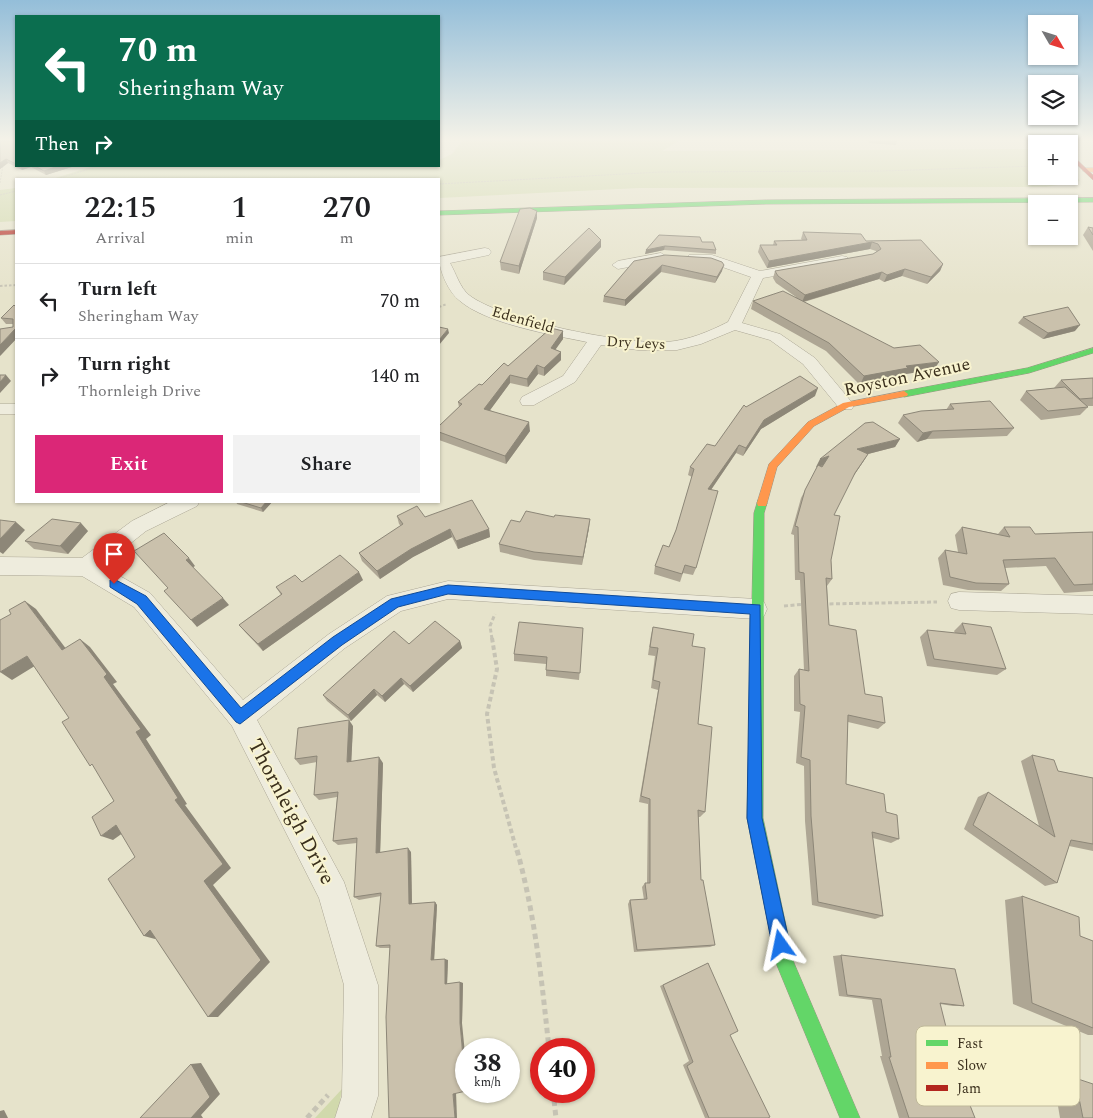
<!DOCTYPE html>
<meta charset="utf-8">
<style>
:root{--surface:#fff;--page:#f2f2f2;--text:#202124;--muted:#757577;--line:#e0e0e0;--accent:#db2777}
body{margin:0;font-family:Spectral,serif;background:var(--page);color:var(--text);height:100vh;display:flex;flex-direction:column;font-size:19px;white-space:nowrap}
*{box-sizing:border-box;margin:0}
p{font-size:16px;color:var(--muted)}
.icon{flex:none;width:28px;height:28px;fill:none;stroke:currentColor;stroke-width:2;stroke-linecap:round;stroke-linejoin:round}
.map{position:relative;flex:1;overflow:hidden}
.panel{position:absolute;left:15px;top:178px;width:425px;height:325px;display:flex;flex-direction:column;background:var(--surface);border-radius:0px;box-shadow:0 1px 4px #0004}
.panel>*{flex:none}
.guide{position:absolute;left:15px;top:15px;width:425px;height:152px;border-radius:0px;box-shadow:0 1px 4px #0004;background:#0b6e4f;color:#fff;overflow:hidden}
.needle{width:32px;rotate:129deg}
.tools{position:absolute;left:1028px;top:15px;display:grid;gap:10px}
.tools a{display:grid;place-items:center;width:50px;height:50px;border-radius:0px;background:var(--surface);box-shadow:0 1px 4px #0004;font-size:25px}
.speed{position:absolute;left:455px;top:1038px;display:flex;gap:10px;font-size:25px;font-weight:700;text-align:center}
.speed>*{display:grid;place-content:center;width:65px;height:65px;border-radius:50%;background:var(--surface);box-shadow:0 1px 4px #0004;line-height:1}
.speed small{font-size:12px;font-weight:400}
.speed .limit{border:8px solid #d22;background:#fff;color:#111}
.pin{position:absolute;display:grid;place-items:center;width:42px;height:42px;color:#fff;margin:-51px -21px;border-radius:50% 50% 50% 0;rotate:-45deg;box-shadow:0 0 5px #0007}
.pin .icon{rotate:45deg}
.me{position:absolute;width:55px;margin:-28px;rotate:348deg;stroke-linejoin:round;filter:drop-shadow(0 0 4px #0008)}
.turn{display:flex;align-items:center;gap:18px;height:105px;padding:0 20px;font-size:22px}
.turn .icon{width:65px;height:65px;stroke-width:2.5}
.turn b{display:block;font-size:35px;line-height:42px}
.then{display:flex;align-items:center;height:48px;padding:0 20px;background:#0003;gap:10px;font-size:19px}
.eta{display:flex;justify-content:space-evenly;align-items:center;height:85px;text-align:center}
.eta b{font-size:30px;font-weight:600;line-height:35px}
.primary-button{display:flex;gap:10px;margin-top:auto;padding:10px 20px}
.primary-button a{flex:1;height:58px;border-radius:0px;background:var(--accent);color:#fff;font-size:20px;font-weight:600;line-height:58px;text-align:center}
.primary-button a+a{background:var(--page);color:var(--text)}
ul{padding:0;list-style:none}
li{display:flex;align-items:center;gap:15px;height:75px;padding:0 20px;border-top:1px solid var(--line)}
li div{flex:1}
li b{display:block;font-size:19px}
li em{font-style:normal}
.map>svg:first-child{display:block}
</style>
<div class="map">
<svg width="1093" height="1118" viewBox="0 0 1093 1118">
<rect width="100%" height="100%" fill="#e6e3cb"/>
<g fill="#d1d9ac">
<polygon points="463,140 680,140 662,151 1036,149 1036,176 1069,176 1069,169 1080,181 1046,187 639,188 439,198 439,179 52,179 94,166 439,166 439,160 452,154"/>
<polygon points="16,188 16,221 0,222 0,190"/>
<polygon points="342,1089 337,1118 315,1118"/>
</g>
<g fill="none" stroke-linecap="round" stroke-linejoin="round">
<g stroke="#aba695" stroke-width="1">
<g id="street">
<path d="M485 248 489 249 491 252 489 255 450 263C456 273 460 288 469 295 500 320 627 345 667 342 689 340 708 332 728 322L751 277 711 263 689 261 688 258 689 255H712L760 271 842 256 847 257 848 260 847 263 763 278 742 323 780 334 815 358 854 405 852 409H840L803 364 770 340 735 330 701 344 677 350H638L601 345 575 382 534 405H522L520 401 522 397 563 376 587 342C553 335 487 324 460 301 449 293 439 271 439 257Z"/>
<polygon points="661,253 667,257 666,260 618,269 612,265 618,261"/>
<rect x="0" y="404" width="16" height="10"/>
<polygon points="172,501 200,501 197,506 146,531 102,566 150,593 243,700 329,634 387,596 448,581 756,599 764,602 767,609 764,616 756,619 448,599 401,611 345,648 257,720 344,882 378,985 378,1096 371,1118 335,1118 342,1096 344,985 319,898 232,726 134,607 82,576 0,575 0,557 82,558 132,521"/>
<polygon points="959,592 1093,596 1093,614 959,610 951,608 948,601 951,594"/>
</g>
</g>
<g stroke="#9b9584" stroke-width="1">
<g id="fast">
<polygon points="1093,198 1093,202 766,204 439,215 439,211 766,200"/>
<polygon points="1093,348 1093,353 1029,373 904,397 900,394 904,391 1027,368"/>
<polygon points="762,499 767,503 764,513 763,818 794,963 860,1118 840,1118 776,963 747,818 754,513 758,500"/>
</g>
</g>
<g stroke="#9b9584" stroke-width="1">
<g id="slow">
<polygon points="1085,168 1093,168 1093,172 1083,171"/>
<polygon points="904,391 908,394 907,396 849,407 814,426 777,467 767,503 766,506 758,506 757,503 769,464 808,422 843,403"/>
</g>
</g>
<g stroke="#9b9584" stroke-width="1">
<g id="jam">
<polygon points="1069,152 1093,175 1093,180 1069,157"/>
<polygon points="16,230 16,234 0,235 0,231"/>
</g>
</g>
<g stroke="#c6c3b4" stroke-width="1" stroke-dasharray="2 1" stroke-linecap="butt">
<polyline points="57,179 99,166"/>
<polyline points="0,183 3,165"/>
<polyline points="439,184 661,172 881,171 1036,166"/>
<polyline points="0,195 16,191"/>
</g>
<g stroke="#c6c3b4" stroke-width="2" stroke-dasharray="2.5 2" stroke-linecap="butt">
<polyline points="0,286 16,285"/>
<polyline points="439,307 447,304"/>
</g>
<g stroke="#c6c3b4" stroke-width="3" stroke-dasharray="4 2.5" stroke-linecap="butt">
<polyline points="823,604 937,602"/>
<polyline points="784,606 805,604"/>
<polyline points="492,639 490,626 495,614"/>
</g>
<polyline stroke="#c6c3b4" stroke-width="4" stroke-dasharray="4.5 3" stroke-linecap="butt" points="492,638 497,669 487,714 494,768 517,852"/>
<g stroke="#c6c3b4" stroke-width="5" stroke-dasharray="5.5 4" stroke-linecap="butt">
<path d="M517 850C535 915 542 982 549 1049"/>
<polyline points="553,1091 556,1118"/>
<polyline points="307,1118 328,1095"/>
</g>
<use href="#street" fill="#eeecdd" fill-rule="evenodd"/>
<use href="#fast" fill="#63d668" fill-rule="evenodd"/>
<use href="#slow" fill="#ff974d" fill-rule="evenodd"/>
<use href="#jam" fill="#b3261e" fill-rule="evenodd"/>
</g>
<g fill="#aea694">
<polygon points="0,140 16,140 16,166 75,166 46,175 31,167 22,170 8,163 0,169"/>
<polygon points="868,140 897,140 896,145 869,143"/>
<polygon points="537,211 537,218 519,274 501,270 500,262"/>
<polygon points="1088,227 1093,228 1093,251 1083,235"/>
<polygon points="803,232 866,241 921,240 943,264 940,271 927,284 902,276 884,282 879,279 804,302 934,370 905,374 904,376 860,385 826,351 751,309 753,301 796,297 776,283 773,278 775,271 873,254 876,252 876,251 870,249 767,268 758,252 760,245 773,245 774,241 802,240 801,239"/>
<polygon points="659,235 702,242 716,250 716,254 664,250 645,254"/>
<polygon points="601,240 601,247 564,285 543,280 543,272"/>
<polygon points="634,261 722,271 715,283 661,272 625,306 603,302 604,296"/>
<polygon points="16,307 16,339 0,356 13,327 13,324 6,324 1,318"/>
<polygon points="1023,317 1075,331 1043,339 1018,323"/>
<polygon points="563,331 563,339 555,349 561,352 561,360 544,376 538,374 528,387 510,383 490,410 530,431 506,464 439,440 439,426 459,407 458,402 508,366"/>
<polygon points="1093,378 1093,406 1087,406 1088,407 1080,415 1041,420 1020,400 1026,391 1054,388 1061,380"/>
<polygon points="815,396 761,429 743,456 736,453 711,490 696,568 693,575 683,573 680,582 654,574 655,566 669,547 676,530 692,477 688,475 690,467 715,446 746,407"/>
<polygon points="950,404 1014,428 1007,436 927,439 917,442 898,423 903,415 946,410"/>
<polygon points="900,439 895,447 868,454 852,478 834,515 831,560 832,579 827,586 829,625 865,694 885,723 878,729 848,722 846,784 886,812 899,839 891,843 873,838 883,916 875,919 812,905 805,821 804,766 796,763 800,712 794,711 794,676 799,669 804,670 800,580 795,580 794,535 791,534 801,498 818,466 816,467"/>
<polygon points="236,501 273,501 263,512 237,504"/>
<polygon points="397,516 425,517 489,529 490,537 458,549 452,537 413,557 380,579 362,561 359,553 401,526 399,524"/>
<polygon points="520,522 589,528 582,565 534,560 500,552 499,544"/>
<polygon points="962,527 998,534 1004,527 1035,534 1093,532 1093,591 1064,593 1046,566 1005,568 1009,584 1001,591 968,590 943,585 938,558 945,550 958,552 955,535"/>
<polygon points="88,531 68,554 34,549 25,541"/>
<polygon points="363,580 263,651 245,632 239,625 281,595 276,587"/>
<polygon points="962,623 1006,669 997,675 927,666 920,637 927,630 955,633 954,631"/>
<polygon points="653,627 692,646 705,812 700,817 698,817 701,880 715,945 710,947 634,952 628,904 630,900 644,900 642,887 645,883 647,883 648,804 639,802 658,690 651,688 655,656 648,655 651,635"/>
<polygon points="583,628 579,680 546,676 546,664 514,661 514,654"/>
<polygon points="460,641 462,648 413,692 404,684 385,702 377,695 351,721 327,701 323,695 409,644"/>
<polygon points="353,726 351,762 383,763 380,852 411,852 412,904 435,902 437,905 434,960 448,960 447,984 460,982 463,983 462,1023 390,948 380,948 376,946 381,896 359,900 354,897 357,843 338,845 333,841 337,797 319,800 314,795 317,762 300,765 295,759"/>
<polygon points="1032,755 1058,771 1093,778 1093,851 1069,846 1057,883 1045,886 964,829 978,797 988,792 1039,826 1021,761"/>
<polygon points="1022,896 1080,936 1093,941 1093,1035 1088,1035 1013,1004 1005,900"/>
<polygon points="841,955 964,1006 953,1006 940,1004 951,1049 960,1048 972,1048 962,1085 975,1118 899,1118 880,1056 882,1056 872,1000 839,996 833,956"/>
<polygon points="708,963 730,1035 768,1118 705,1118 683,1065 689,1061 660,986"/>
<polygon points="1053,1076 1075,1078 1093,1118 1060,1118"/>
</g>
<g fill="#8d8778">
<polygon points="6,159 8,163 0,169 0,163"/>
<polygon points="20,166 30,166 31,167 22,170"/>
<polygon points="58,166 75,166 46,175 44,171"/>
<polygon points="537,211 537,218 519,274 519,266"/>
<polygon points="601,240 601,247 564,285 565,277"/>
<polygon points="872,242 870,249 767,268 769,261"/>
<polygon points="665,246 664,250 645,254 646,250"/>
<polygon points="943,264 940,271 927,284 931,277"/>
<polygon points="662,265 661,272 625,306 625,300"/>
<polygon points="724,265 722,271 715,283 717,277"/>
<polygon points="905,269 902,276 884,282 887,275"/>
<polygon points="882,272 879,279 802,302 805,295"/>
<polygon points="1080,325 1075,331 1043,339 1048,333"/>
<polygon points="16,328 16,339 0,356 0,345"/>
<polygon points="448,329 449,333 439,345 439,340"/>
<polygon points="563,331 563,339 551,356 551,348"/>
<polygon points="561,352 561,360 544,376 544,368"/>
<polygon points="939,362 934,370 905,374 904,376 860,385 864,376 906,366"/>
<polygon points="537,365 538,374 528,387 527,379"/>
<polygon points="6,375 11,381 0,393 0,382"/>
<polygon points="510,375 510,383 485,417 484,409"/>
<polygon points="818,388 815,396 761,429 743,456 746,448 764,420"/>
<polygon points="529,422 530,431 506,464 505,456"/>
<polygon points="933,431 927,439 917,442 923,433"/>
<polygon points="900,439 895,447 868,454 863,462 850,481 857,449"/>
<polygon points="739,445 736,453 706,497 708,489"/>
<polygon points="829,456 825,465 816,467 820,459"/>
<polygon points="267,501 273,501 263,512 261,508"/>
<polygon points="590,519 589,528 582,565 583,557"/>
<polygon points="16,522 25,530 3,554 0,552 0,539"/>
<polygon points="81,523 88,531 68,554 60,546"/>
<polygon points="450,529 452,537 413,557 380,579 377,571 411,549"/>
<polygon points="489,529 490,537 458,549 456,541"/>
<polygon points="189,558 195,566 192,568 186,560"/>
<polygon points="359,572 363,580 263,651 258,644"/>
<polygon points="223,598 229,605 197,627 191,620"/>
<polygon points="25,601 36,609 73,658 62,650"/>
<polygon points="80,639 90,647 117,682 113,684 151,735 146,739 187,804 185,805 231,868 213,885 270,962 218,1017 208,1017 204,881 175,800 104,677"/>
<polygon points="460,641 462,648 413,692 410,686"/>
<polygon points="27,656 38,664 12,680 0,672"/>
<polygon points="401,678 404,684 385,702 382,696"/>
<polygon points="374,689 377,695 351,721 348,715"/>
<polygon points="349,720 353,726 351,768 347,762"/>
<polygon points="379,757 383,763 380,857 376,853"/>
<polygon points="116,825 127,830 113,840 101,836"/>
<polygon points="408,848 411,852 412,907 409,904"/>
<polygon points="435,902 437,905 434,962 431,960"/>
<polygon points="150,930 162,933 155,939 144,936"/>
<polygon points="445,959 448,960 447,985 445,984"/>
<polygon points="460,982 463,983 462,1023 466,1064 466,1088 460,1023"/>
<polygon points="201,1063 220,1094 201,1115 203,1118 191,1118 191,1064"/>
<polygon points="456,1092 457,1118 455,1118 453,1094"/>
<polygon points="4,1110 8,1118 0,1118 0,1111"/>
</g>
<g fill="#cac1ac" stroke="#8d8778">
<polygon points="0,140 16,140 16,164 6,159 0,163"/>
<polygon points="35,166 58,166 44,171"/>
<polygon points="530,208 537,211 519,266 500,262 520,209"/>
<polygon points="1088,227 1093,228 1093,235"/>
<polygon points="589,228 601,240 565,277 543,272"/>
<polygon points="803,232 861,234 866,241 921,240 943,264 931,277 905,269 887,275 882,272 805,295 778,276 775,271 873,254 881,249 878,244 872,242 769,261 760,245 777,245 774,241 807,240"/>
<polygon points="659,235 700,237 702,242 713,242 716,250 665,246 646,250"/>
<polygon points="665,255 711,258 722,262 724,265 717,277 662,265 625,300 604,296 634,261"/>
<polygon points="783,291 894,348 920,345 939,362 906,366 908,368 864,376 829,343 753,301"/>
<polygon points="14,305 16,307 16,328 0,345 0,329 13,327 13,319 1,318"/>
<polygon points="1068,307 1080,325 1048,333 1023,317"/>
<polygon points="439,327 448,329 439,340"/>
<polygon points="551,328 563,331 551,348 561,352 544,368 537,365 527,379 510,375 484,409 529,422 505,456 439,432 439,426 462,404 458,402 479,384 482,385 504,363 508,366"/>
<polygon points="0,375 6,375 0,382"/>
<polygon points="800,376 818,388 764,420 746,448 739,445 708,489 718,491 696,568 685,565 682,574 655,566 663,545 669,547 676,530 694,469 690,467 707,444 715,446 744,405 746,407"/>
<polygon points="1093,378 1093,398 1080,399 1061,380"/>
<polygon points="1065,387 1088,407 1048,411 1026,391"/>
<polygon points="990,401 1014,428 933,431 923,433 903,415 921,411 954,409 950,404"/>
<polygon points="873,422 900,439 857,449 868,454 855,473 834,515 840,516 831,560 832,579 826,578 829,625 856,630 865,694 882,697 885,723 848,715 846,784 884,794 886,812 897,815 899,839 872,832 883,916 818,902 811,816 810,760 801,757 805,706 800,704 799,669 809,671 804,573 799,572 798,527 795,526 805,490 818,465 822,467 829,456 820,459 865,423"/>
<polygon points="472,500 489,529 456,541 450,529 411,549 377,571 359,553 403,524 397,516 417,506 425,517"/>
<polygon points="238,501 267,501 261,508"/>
<polygon points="526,511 554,517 555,515 590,519 583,557 534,552 499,544 511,520 520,522"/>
<polygon points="52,519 81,523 60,546 25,541"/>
<polygon points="0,520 16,522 0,539"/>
<polygon points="962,527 1010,537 1004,527 1030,527 1035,534 1093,532 1093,584 1074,585 1055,558 1003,560 1009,584 976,583 950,577 945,550 967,554"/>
<polygon points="164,533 189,558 186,560 223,598 191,620 164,591 168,588 134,551"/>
<polygon points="340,555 359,572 258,644 239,625 282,594 276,587 295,575 302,582"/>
<polygon points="25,601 62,650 80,639 107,674 104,677 141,729 136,732 178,798 175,800 223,864 204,881 261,960 208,1017 150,930 144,936 108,879 135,857 116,825 101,836 92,817 114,801 92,764 90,766 62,722 69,718 27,656 0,672 0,620 11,614 9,610"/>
<polygon points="435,621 460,641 410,686 401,678 382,696 374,689 348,715 323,695 394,631 409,644"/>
<polygon points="519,622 583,628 580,673 546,670 547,657 514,654"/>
<polygon points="962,623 991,627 1006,669 934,659 927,630 966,634"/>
<polygon points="653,627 694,634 692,646 705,648 698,724 712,727 705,812 698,810 701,880 703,880 715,945 637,950 630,900 647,899 645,883 650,883 650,799 641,796 660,682 653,680 658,648 650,647"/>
<polygon points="349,720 347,762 379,757 376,853 408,848 409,904 435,902 431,960 445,959 445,984 460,982 460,1023 466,1091 453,1094 455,1118 389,1118 386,1017 390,945 376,946 381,893 354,897 357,838 333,841 338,792 314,795 317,756 295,759 298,728"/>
<polygon points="1032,755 1054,760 1058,771 1093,778 1093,844 1071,840 1057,883 973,825 988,792 1055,837"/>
<polygon points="1022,896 1079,917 1080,936 1093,941 1093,1028 1032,1003"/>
<polygon points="841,955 955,969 964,1006 940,1003 952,1051 972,1048 986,1084 962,1085 975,1118 909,1118 889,1057 891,1057 881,999 847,995"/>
<polygon points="708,963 738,1031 730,1035 770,1117 768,1118 709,1118 687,1066 693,1062 663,985"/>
<polygon points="191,1064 210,1097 191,1118 140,1118"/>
<polygon points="1075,1078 1093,1084 1093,1118 1083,1118"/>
</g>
<linearGradient id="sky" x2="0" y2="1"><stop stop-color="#94bed9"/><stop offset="0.47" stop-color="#f4f2e8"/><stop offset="1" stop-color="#f4f2e8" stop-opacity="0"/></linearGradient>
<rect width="1093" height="296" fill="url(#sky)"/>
<polygon fill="#1a73e8" stroke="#114b97" points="114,579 146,596 241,708 333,637 391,599 448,585 760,605 762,818 790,945 787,951 781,954 775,951 772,945 747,818 750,614 448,594 398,607 342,645 240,724 236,722 137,604 110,587 110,580"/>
<g text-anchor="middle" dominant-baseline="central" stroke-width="4" stroke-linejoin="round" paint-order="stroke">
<g font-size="15" fill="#3a2f1c" stroke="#f8f3cf">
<text transform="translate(523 320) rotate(16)">Edenfield</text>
<text transform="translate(636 343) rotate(3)">Dry Leys</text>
</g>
<g font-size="18" fill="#3a2f1c" stroke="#f8f3cf">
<text transform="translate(907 377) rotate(-12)">Royston Avenue</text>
</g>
<g font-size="21" fill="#3a2f1c" stroke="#f8f3cf">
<text transform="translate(291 812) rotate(62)">Thornleigh Drive</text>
</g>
</g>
<rect x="916" y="1026" width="164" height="80" rx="8" fill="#f8f3cf" stroke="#bfb899" stroke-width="1"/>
<rect x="926" y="1040" width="22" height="6" fill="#63d668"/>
<rect x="926" y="1062" width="22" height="7" fill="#ff974d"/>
<rect x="926" y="1085" width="22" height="6" fill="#b3261e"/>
<g font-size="14" fill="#3a2f1c">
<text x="957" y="1048">Fast</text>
<text x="957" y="1070">Slow</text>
<text x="957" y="1093">Jam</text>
</g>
</svg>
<div class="tools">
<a><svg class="needle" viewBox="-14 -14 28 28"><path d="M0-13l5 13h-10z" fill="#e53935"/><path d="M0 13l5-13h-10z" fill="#757577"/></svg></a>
<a><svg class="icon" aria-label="layers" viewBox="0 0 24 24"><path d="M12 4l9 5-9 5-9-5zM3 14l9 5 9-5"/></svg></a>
<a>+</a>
<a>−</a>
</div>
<div class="speed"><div>38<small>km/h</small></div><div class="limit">40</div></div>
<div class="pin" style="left:114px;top:584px;background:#d93025"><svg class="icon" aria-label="arrive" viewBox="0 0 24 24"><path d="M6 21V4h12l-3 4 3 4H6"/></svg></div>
<svg class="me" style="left:781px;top:945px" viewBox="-20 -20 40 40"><path d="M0-17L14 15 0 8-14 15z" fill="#1a73e8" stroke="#fff" stroke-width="4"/></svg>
<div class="guide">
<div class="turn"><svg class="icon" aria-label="left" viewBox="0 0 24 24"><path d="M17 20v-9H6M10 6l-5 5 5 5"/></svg><div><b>70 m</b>Sheringham Way</div></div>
<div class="then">Then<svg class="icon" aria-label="right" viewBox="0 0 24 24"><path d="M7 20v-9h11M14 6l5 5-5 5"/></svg></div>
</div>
<section class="panel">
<div class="eta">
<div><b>22:15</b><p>Arrival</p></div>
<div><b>1</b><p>min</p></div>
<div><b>270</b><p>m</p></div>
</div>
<ul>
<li><svg class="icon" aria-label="left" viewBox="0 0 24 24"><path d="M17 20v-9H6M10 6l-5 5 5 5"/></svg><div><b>Turn left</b><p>Sheringham Way</p></div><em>70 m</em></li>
<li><svg class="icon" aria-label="right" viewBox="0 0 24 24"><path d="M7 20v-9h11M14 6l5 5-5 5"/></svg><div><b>Turn right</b><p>Thornleigh Drive</p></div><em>140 m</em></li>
</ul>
<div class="primary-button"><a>Exit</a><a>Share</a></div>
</section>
</div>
